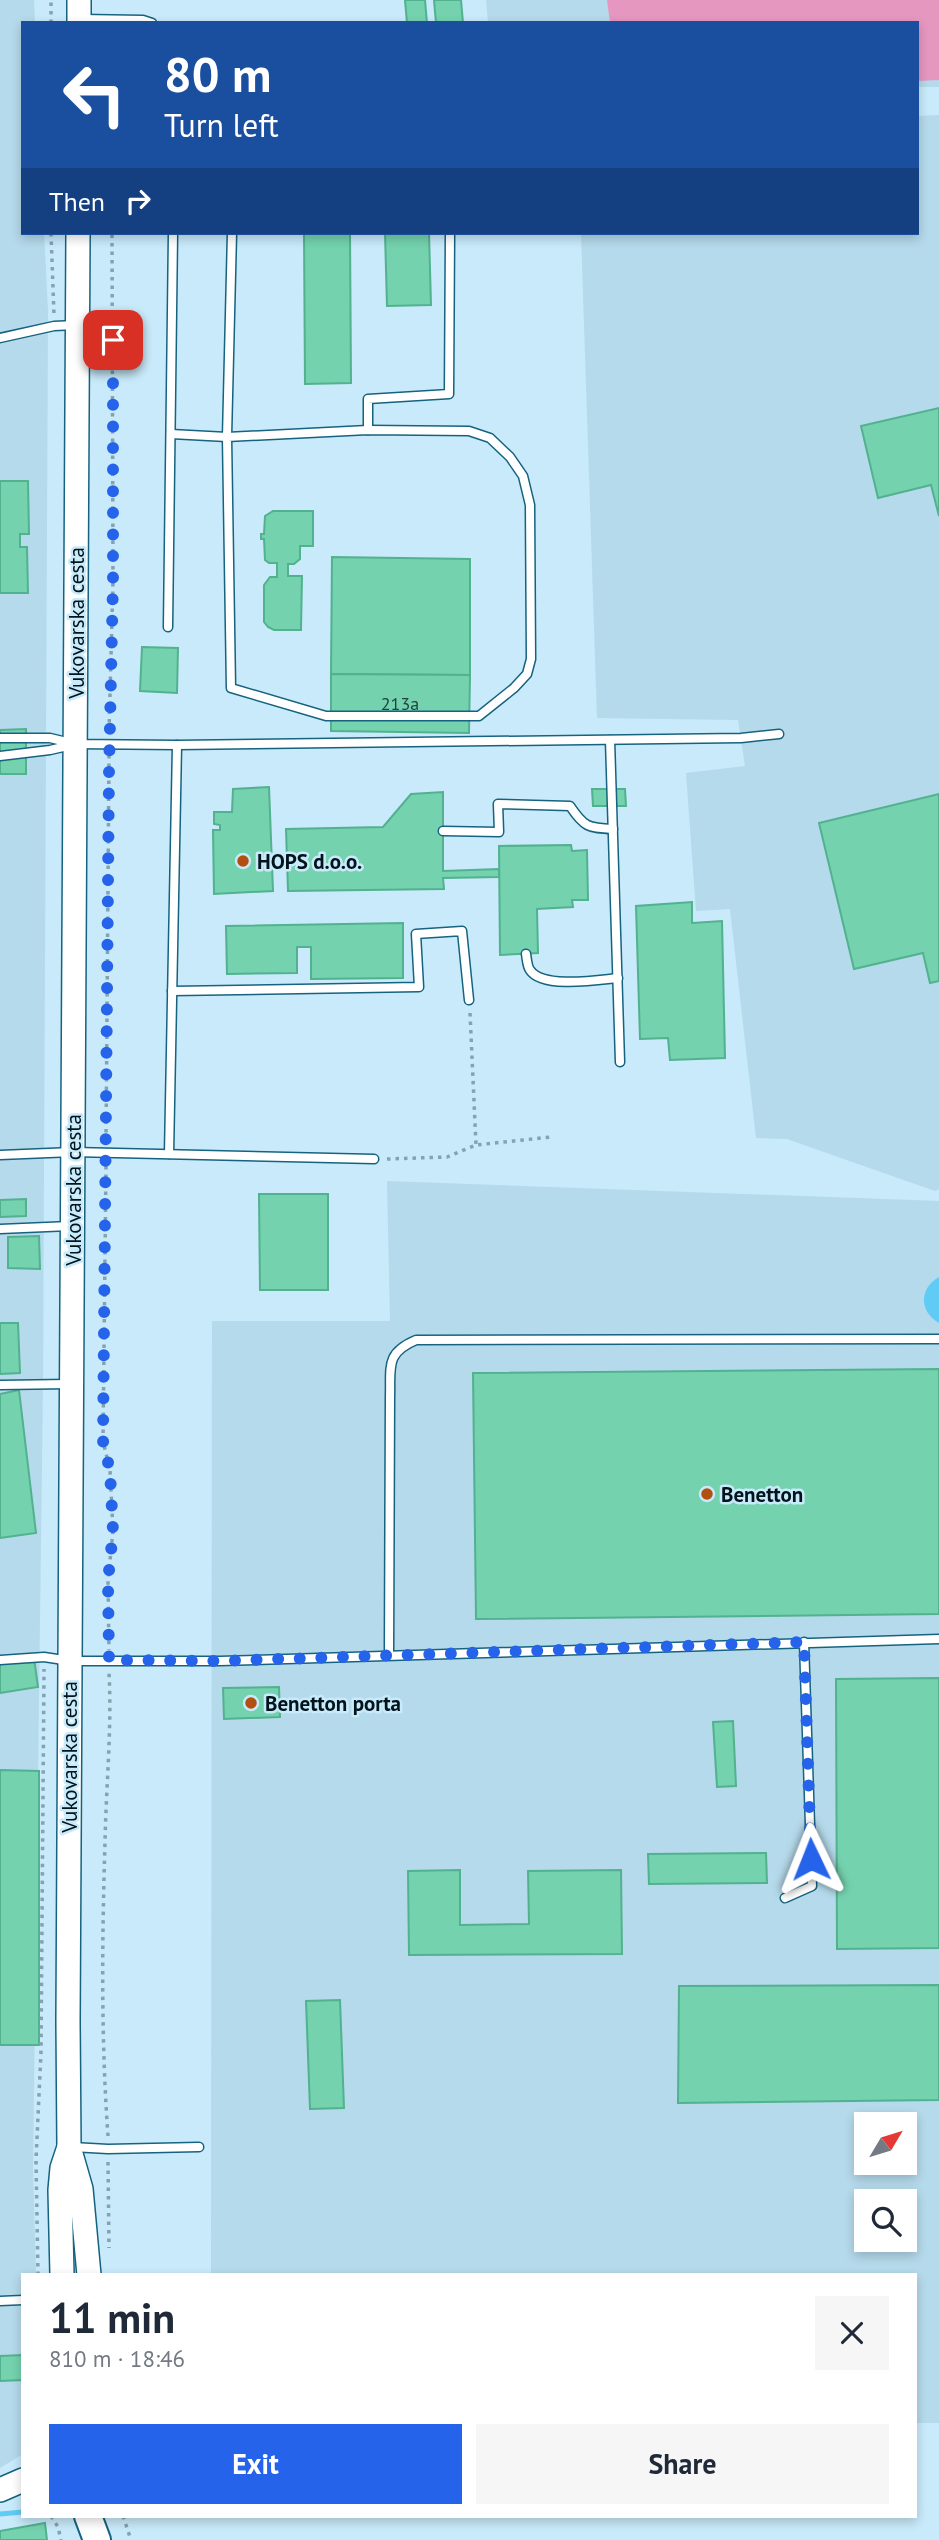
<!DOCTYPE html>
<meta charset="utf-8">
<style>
:root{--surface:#fff;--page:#f6f6f7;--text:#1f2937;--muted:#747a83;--accent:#2563eb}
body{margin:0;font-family:"PT Sans",sans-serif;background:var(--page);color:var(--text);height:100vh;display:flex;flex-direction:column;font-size:26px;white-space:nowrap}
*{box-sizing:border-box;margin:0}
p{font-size:23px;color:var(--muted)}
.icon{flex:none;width:38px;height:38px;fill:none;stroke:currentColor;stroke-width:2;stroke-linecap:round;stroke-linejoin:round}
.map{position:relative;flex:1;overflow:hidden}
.drawer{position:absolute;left:21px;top:2273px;width:896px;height:245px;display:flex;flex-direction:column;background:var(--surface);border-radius:0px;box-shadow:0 4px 10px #0003}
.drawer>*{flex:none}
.top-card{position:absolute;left:21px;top:21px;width:898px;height:214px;border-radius:0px;box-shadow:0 4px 10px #0003;background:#1a4fa0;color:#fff;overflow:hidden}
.needle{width:46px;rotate:52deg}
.fabs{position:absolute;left:854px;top:2112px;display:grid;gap:14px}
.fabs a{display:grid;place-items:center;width:63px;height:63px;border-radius:0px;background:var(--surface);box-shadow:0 4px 10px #0003;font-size:35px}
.pin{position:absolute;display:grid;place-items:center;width:60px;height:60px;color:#fff;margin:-30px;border-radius:14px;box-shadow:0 4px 10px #0006}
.me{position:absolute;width:77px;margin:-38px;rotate:358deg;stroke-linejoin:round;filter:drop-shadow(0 0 5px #0008)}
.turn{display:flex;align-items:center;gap:24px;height:147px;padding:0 28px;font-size:32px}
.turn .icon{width:91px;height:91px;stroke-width:2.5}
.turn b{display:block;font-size:49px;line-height:60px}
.then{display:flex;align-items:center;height:66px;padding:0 28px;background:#0003;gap:14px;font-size:26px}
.round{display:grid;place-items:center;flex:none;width:74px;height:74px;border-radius:0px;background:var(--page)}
.summary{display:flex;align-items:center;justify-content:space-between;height:119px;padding:0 28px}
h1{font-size:42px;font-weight:700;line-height:52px}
.action{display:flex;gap:14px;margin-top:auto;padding:14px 28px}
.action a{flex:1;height:80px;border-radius:0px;background:var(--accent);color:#fff;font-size:28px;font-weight:700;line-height:80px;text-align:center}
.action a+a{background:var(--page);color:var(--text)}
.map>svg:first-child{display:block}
</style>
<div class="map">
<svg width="939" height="2540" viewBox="0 0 939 2540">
<rect width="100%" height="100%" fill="#c8eafa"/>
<g fill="#b5daeb" fill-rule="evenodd">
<polygon points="0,0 34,0 35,23 23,23 23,233 44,233 48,311 43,1384 33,2170 36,2275 23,2275 23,2454 0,2468"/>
<polygon points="486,0 939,0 939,87 917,87 917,23 488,23"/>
<polygon points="939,115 939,1189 935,1191 787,1139 756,1138 730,909 696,911 686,773 745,766 738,720 597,718 581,233 917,233 917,116"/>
<path d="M387 1181 939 1201V2423H915V2275H211L212 1321H390ZM866 2124H905V2163H866ZM866 2202H905V2240H866Z"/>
</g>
<polygon fill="#e597c0" points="607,0 939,0 939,80 917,81 917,23 610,23"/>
<path fill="#60cbf5" d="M939 1277V1323C919 1312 919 1288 939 1277Z"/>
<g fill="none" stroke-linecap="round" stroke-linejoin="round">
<polyline stroke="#60cbf5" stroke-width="5" points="0,2514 23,2512"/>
</g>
<g fill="#74d2ae" stroke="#52b18f" stroke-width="2">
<polygon points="405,0 425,0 427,23 407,23"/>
<polygon points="434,0 461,0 463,23 436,23"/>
<polygon points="304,233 350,233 351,383 305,384"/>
<polygon points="385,233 429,233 431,305 387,306"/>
<polygon points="939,408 939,516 931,485 878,498 861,426"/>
<polygon points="0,481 28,481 29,534 20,534 20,547 27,547 28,593 0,593"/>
<polygon points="273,511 313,511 313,546 300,546 300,559 294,564 288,564 288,576 302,576 301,630 274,630 268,627 264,622 264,585 270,577 277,577 277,563 269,563 265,560 264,539 261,539 261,534 264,534 265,516"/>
<polygon points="332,557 470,559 470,675 331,674"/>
<polygon points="142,647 178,648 177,693 140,691"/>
<polygon points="331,674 470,675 469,733 331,731"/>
<polygon points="26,729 26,774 0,774 0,730"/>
<polygon points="269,787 273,891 214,894 213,830 220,830 220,825 214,824 214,812 232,812 233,789"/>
<polygon points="592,789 625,789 626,806 593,806"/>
<polygon points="443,792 443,871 499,869 499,877 443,878 444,889 288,891 286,829 383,827 411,794"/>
<polygon points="939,794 939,981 930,983 923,953 854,969 819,823"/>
<polygon points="571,845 572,851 587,850 588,900 572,900 573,907 537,909 538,953 500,955 499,846"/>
<polygon points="692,902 692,923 722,921 725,1058 670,1060 668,1038 640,1039 636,906"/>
<polygon points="403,923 403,978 311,979 311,947 297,947 297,973 227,974 226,926"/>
<polygon points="259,1194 328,1194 328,1290 260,1290"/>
<polygon points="26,1199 26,1216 0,1217 0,1200"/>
<polygon points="39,1236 40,1269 8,1268 8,1237"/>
<polygon points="0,1323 18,1323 20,1373 0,1374"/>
<polygon points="939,1369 939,1614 476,1619 473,1373"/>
<polygon points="19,1390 36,1533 0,1538 0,1394"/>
<polygon points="34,1658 38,1687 0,1693 0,1664"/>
<polygon points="939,1678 939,1948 837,1949 836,1679"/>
<polygon points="279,1687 280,1717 224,1719 223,1688"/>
<polygon points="733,1721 736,1786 717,1787 713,1722"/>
<polygon points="0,1770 39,1771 39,2045 0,2045"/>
<polygon points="766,1853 767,1883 649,1884 648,1854"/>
<polygon points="460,1870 460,1925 529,1924 528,1871 621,1870 622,1954 409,1955 408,1871"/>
<polygon points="939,1985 939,2100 678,2103 679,1986"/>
<polygon points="340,2000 344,2108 310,2109 306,2001"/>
<polygon points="23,2355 23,2380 0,2381 0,2356"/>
<polygon points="45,2523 47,2540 0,2540 0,2531"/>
</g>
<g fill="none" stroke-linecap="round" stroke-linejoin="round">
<g stroke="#15637f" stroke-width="11">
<g id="lane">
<polyline points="81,19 143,20 152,23"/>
<polyline points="0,338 54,326 76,325"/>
<polygon points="368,430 469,431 490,438 510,457 523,476 530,505 531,659 527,674 514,688 479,716 326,716 231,688 227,437"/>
<polyline points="368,430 368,399 449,394 450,233"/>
<polyline points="171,434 227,437 232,233"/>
<polyline points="168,627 173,233"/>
<polyline points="0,738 50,738 75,744 177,745 741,738 779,734"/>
<polyline points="610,740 620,1062"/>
<polyline points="0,756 50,750 72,745"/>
<path d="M443 831 499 832 498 804 570 806C584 827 588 828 613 829"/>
<path d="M526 954C527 959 527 966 530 970 542 989 598 980 618 978"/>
<polyline points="172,991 419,987 416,934 462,931 469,1000"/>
<polyline points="169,1154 177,745"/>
<polyline points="0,1155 73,1152 374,1159"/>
<polyline points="0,1229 70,1226"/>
<polyline points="0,1385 69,1384"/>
<path d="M389 1655 390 1397C391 1367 385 1353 416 1340L939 1339"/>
<polyline points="0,1660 44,1657 70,1661 220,1661 939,1639"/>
<polyline points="785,1898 812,1886 804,1642"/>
<polyline points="72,2147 108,2149 199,2147"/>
<polyline points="0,2301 23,2300"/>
</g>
</g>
<g stroke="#15637f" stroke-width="26">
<g id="secondary">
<polyline points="79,23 79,0"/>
<polyline points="69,2147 81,2189 89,2275"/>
<polyline points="62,2275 60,2190 62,2168 69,2147 68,2021 78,233"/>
<polyline points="0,2490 23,2480"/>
</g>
</g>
<g stroke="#15637f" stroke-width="30">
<polyline id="primary" points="88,2516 97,2540"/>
</g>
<g stroke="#85a2af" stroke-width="3.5" stroke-dasharray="3.5 5" stroke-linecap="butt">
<polyline points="51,23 51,0"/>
<polyline points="51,233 54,315"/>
<polyline points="109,731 113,581 112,233"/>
<polyline points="470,1013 476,1145"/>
<polyline points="106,1141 109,756"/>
<polyline points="387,1159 447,1157 476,1145 551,1137"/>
<polyline points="106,1166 103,1441 110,1470 113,1531 108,1581 109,1650"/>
<path d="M108 2136C101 2039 102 1940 105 1843 106 1786 112 1729 109 1672"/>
<polyline points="108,2162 109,2248"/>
<polyline points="38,2275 36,2160 41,2052 44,1669"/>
<polyline points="51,2516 58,2527 61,2540"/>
<polyline points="123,2516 131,2540"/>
</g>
<use href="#lane" stroke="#fff" stroke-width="8"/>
<use href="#secondary" stroke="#fff" stroke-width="23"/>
<use href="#primary" stroke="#fff" stroke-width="26"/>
</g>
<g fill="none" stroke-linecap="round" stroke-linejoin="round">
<polyline stroke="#2563eb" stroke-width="12" stroke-dasharray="0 21.6" points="113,340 113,581 109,772 103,1441 110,1471 113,1531 108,1581 109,1660 220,1661 804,1642 811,1859"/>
</g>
<g fill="#b25011" stroke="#c8eafa" stroke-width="2.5">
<circle cx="243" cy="861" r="7"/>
<circle cx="707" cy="1494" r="7"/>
<circle cx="251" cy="1703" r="7"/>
</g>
<g text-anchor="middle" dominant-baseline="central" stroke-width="5" stroke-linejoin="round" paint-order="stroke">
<g font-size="18" fill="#1e4340">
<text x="400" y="703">213a</text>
</g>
<g font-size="21" fill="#01131b" stroke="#c8eafa">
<text transform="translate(76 623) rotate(-90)">Vukovarska cesta</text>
<text transform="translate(73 1190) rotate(-90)">Vukovarska cesta</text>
<text transform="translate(69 1757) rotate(-90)">Vukovarska cesta</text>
</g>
<g font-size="21" font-weight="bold" fill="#01131b" stroke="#c8eafa" text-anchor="start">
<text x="257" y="861">HOPS d.o.o.</text>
<text x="721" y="1494">Benetton</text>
<text x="265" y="1703">Benetton porta</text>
</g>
</g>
</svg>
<div class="fabs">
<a><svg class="needle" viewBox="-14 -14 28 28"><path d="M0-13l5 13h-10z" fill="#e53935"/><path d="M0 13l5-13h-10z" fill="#747a83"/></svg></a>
<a><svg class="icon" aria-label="search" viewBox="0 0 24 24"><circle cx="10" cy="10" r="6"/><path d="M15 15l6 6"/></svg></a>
</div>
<div class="pin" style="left:113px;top:340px;background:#d93025"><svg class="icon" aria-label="arrive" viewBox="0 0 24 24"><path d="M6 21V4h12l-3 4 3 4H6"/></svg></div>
<svg class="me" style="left:811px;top:1859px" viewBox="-20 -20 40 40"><path d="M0-17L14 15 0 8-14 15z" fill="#2563eb" stroke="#fff" stroke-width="4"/></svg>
<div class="top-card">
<div class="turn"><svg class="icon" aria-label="left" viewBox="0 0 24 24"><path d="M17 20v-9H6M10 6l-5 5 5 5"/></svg><div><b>80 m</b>Turn left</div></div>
<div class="then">Then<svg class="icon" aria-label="right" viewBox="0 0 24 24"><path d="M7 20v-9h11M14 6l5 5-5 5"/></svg></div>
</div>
<section class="drawer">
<div class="summary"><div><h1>11 min</h1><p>810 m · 18:46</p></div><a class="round"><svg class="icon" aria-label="close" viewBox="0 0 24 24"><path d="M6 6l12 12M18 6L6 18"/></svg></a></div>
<div class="action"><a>Exit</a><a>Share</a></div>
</section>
</div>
